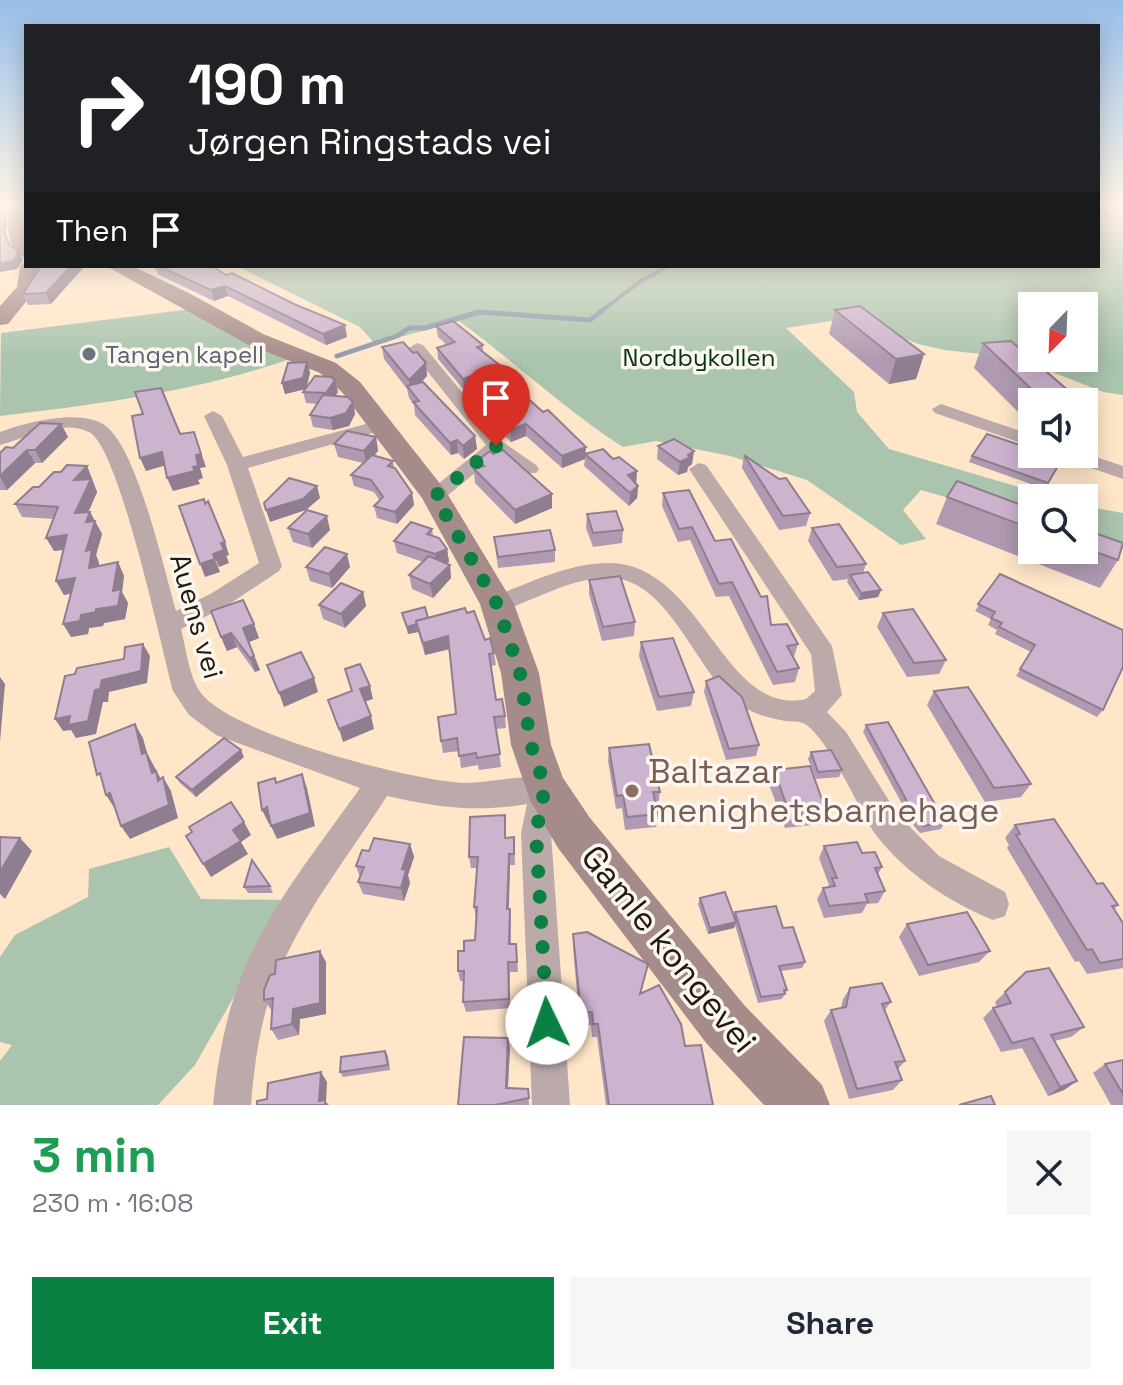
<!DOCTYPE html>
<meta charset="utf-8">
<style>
:root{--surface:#fff;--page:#f6f6f7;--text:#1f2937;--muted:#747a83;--accent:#0b8043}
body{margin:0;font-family:"Space Grotesk",sans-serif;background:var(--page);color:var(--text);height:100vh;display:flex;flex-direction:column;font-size:30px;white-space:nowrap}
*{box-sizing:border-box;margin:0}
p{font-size:26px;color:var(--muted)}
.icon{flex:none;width:44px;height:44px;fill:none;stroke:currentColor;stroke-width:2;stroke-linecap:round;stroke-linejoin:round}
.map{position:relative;height:1105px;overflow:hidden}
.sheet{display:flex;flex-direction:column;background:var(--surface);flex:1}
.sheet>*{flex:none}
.banner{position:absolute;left:24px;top:24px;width:1076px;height:244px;border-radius:0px;box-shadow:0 4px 20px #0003;background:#202124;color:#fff;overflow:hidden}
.needle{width:52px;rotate:203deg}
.fabs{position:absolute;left:1018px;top:292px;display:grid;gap:16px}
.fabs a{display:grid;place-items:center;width:80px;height:80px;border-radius:0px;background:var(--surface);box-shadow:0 4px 20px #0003;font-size:40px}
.pin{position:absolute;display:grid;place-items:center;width:68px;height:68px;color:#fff;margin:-82px -34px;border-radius:50% 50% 50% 0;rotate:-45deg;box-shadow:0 0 8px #0007}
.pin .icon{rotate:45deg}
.me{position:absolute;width:88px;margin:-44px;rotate:357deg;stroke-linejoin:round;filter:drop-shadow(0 0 6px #0008)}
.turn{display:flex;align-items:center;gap:28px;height:168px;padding:0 32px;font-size:36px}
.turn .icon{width:104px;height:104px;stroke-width:2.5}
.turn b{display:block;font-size:56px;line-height:68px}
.then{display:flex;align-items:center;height:76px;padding:0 32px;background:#0003;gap:16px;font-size:30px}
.round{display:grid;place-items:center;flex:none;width:84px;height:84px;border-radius:0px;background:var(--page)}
.overview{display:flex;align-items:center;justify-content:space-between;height:136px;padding:0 32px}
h1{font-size:48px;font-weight:600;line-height:60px;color:#1e9e55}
.cta{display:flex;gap:16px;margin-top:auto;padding:16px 32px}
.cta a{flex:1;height:92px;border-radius:0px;background:var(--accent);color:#fff;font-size:32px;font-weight:600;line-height:92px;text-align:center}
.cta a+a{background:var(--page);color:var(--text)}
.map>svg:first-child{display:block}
</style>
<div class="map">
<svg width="1123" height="1105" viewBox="0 0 1123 1105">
<rect width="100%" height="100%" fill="#ffe6c9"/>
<g fill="#aac4ad" fill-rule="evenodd">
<path d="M1098 208H1123V395L1103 392 1017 358 945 350 918 344 867 323 844 319 786 328 854 392 857 412 889 449 1056 498H1032V522L921 490 903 510 926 539 901 545 807 480 730 456 656 441 623 447C564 409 515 362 459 321L375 344 360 327 236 266H1098ZM1032 306H1084V358H1032Z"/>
<path d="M191 309 293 358C199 391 99 404 0 416L1 333Z"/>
<polygon points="1084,506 1123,513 1123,548 1084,537"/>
<polygon points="169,847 201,899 289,900 195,1065 158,1105 0,1105 0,1061 12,1045 0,1042 0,957 15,935 88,897 89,869"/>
</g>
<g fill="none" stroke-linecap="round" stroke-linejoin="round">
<g stroke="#8e99aa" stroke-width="4">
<polyline points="478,312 484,312"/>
<polyline points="600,312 641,281 668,266"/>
</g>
<polyline stroke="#8e99aa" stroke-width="5" points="337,356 397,336 409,328 425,328 479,312 590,320 603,310"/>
<g fill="#bcaaaa" fill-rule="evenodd">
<polygon points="417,343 423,345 503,442 536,465 539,469 536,473 522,473 497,455 442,500 428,500 425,496 428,492 486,445 409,348"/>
<polygon points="941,404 1032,435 1032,447 935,413 932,409"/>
<path d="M213 411 222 416 243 457 381 420 390 425 387 429 248 468 282 566 279 571 228 605 181 629C186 648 189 677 201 693 231 734 412 781 465 783 489 783 538 772 555 778L560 787 551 833 570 1105H532L521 833 527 804C479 813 434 807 387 796 348 857 299 917 274 985 260 1022 254 1066 251 1105H213C217 1064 225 1019 240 980 267 909 317 849 360 788L216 735 189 715 173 691C162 650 119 446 89 432 61 419 27 438 0 445V432C26 422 84 407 107 427 138 453 164 569 176 611L212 593 259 563 227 465 204 416Z"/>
<polygon points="1084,453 1123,466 1123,479 1062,458 1060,454"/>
<path d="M699 463 706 465 832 646 842 695 827 712 846 732 898 815 939 856 1005 892 1009 904 1005 916 993 920C949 902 905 873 876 835 859 811 827 734 803 723 799 721 790 722 785 721 765 717 746 712 730 697 696 665 668 587 619 579 578 572 536 601 497 612L489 610 485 604 489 598C528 584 569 562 611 563 703 566 724 718 806 699L815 691 811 654 689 469Z"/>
</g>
<g fill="#a58b8a" fill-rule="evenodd">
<path d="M10 208H26C23 225 26 240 26 258 7 252 6 224 10 208Z"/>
<polygon points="26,261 26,266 40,266 37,288 8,324 0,325 0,306 17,287 20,266"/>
<polygon points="106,266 132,266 189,293 263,334 336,363 360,382 445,490 514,604 539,673 551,745 563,778 590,818 745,1006 822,1085 830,1105 764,1105 707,1044 558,848 530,800 511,745 501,673 480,604 422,498 342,392 320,373 247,344"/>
</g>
</g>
<g fill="#af9ab1">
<polygon points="41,266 51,304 28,305 23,294"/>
<polygon points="153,266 212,266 226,275 347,337 326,345 228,296 214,301 159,275"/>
<polygon points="835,310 924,354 916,379 889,384 829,334"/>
<polygon points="436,326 483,345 483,352 523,384 524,395 586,453 613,459 637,471 636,484 638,486 637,498 629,506 584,466 585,459 562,468 526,436 511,442 491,423 490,411 498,408 497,403 478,386 464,390 438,359 437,348 447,345 438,337"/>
<polygon points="983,343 1078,399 1076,402 1032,402 1032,426 974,368"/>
<polygon points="382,347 413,353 426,363 427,376 421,382 475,436 477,449 464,459 458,453 451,455 415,415 414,404 409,398 407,389 384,359"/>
<polygon points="307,362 310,373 306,388 338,392 335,396 353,402 355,414 349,426 333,430 313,427 310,415 317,404 306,403 303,392 305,389 285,394 282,383"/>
<polygon points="61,424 68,437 42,463 35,463 7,490 0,490 0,453"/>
<polygon points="376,437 378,451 374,456 393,461 394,468 412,493 414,505 397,524 377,518 374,506 380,501 374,492 354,486 351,475 363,463 338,457 334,444"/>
<polygon points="658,446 694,451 692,464 688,467 687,472 678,475 657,459"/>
<polygon points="744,455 810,513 806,526 779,530 742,468"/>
<polygon points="972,456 1062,459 1045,489 969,462"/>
<polygon points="478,460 552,508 515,524 475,483 474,469 479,468"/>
<polygon points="87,466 97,492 88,512 90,512 102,534 96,555 99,563 99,566 118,562 124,576 122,592 128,603 125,619 104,623 103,626 89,628 88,634 71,637 71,593 64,595 56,581 64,550 54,551 54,519 22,517 15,504 61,472"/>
<polygon points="663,493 715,541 771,625 798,644 794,657 793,658 799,668 795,682 773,685 729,596 716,597 690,540 678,542 662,506"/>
<polygon points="947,497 1032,509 1032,550 1084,550 1084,529 1118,560 1100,588 936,524"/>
<polygon points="587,514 623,530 622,543 593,547 586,528"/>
<polygon points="288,528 330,530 312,548 293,542"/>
<polygon points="812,528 866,564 863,573 881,590 878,597 859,600 847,582 848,579 833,581 808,541"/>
<polygon points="432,529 433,536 447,549 449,562 446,563 450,565 451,578 433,598 412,589 409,575 423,562 397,553 394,541"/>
<polygon points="494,537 555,550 555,562 498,568"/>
<polygon points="306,567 350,567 332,588 310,581"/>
<polygon points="1000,574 1103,710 1097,717 1016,676 1031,652 995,634 997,630 988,625 991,619 975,611"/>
<polygon points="589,580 635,622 634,636 602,641 589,594"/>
<polygon points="363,592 366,606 345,628 323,619 319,605"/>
<polygon points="211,611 259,638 249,642 260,670 255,672 237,647 227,651"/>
<polygon points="402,613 428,618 467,613 494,653 496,665 491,666 496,700 505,716 506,728 496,729 501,767 479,770 478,765 461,768 459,751 443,753 441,741 456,714 449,649 425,655 418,632 408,634"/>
<polygon points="883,613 946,660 939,674 907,677 877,627"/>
<polygon points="641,642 694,692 691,706 657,711 639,656"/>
<polygon points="706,681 759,745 756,756 726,760 704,692"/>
<polygon points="934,691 1031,784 1021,797 985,802 927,705"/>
<polygon points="866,725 945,822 941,829 920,833 914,826 863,732"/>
<polygon points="609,748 660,792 658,805 656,805 658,814 656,827 625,830 622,808 616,809 608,761"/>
<polygon points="811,752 842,770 839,777 816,779 808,759"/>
<polygon points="244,757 196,797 180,783 176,777"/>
<polygon points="774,770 826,811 820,824 785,828 769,784"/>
<polygon points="1015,825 1097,884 1118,905 1114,909 1123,923 1123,968 1087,974 1079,961 1075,962 1007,848 1009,845 1005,838"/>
<polygon points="506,827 506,838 514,837 515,865 510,865 509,909 510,909 511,920 511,944 517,954 518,972 510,972 510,1008 466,1012 463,1002 464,981 460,981 458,971 464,951 475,940 476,918 474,907 477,868 471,868 469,857"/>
<polygon points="410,844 414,857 408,875 410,883 404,901 363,894 358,882 360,877 356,866 369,851"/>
<polygon points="824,846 862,853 882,867 878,874 885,891 878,903 867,904 862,913 824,918 817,899 823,888 828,887 829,885 819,858"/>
<polygon points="270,886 273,893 248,893 244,887"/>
<polygon points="700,898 734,916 735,912 783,928 805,962 802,968 781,971 787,990 782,999 758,1003 735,925 734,928 708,934 698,904"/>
<polygon points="907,924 990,951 979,962 919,976 899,937"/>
<polygon points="573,934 648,964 641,994 685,1046 713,1105 606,1105 597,1037 592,1037 591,1025 580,1026 573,948"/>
<polygon points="326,962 326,1014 300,1019 299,1035 278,1040 271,1029 272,1011 264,1000"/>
<polygon points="1026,972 1084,1027 1071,1037 1054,1041 1077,1081 1064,1090 1048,1096 1022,1048 1001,1052 983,1018 993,1008 997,1007 995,1002"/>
<polygon points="850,988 891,1002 884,1011 905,1061 898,1069 902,1080 893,1090 849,1099 824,1021 831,1010 841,1008 843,999"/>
<polygon points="510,1048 508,1088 528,1089 529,1105 458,1105"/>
<polygon points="385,1051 388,1056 390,1070 343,1077 340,1072"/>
<polygon points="1123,1060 1123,1105 1111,1105 1093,1073 1105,1064"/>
</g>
<g fill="#8f7d90">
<polygon points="4,208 7,208 6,238 3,230"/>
<polygon points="19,252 23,260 17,269 0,272 0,263"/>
<polygon points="71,266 85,266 51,304 46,293"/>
<polygon points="225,286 228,296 214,301 211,290"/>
<polygon points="345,325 347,337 326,345 323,334"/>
<polygon points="924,354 916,379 889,384 896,359"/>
<polygon points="307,362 310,373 306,389 285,394 282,383"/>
<polygon points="426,363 427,376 412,392 410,390 409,380"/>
<polygon points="477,374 478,386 464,390 463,379"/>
<polygon points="335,380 338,392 329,405 326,393"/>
<polygon points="523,384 524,396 515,387"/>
<polygon points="353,402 355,414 349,426 333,430 330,418"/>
<polygon points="61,424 68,437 42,463 35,450"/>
<polygon points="526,424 526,436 511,442 510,430"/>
<polygon points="194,432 206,467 200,468 203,478 198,480 200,484 173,491 167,478 193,467"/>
<polygon points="475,436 477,449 464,459 463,446"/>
<polygon points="376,437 378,451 366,464 364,451"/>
<polygon points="457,440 458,453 451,455 450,443"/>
<polygon points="586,447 585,459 562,468 562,456"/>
<polygon points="27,450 35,463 7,490 0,476"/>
<polygon points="694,451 692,464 688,467 687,472 678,475 680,462"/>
<polygon points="162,452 167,465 146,471 140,458"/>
<polygon points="87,466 97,492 82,527 75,513 74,480"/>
<polygon points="637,471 636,484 628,475"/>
<polygon points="317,486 320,498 306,510 270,522 266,510"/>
<polygon points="638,486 637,498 629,506 630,493"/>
<polygon points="412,493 414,505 397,524 395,512"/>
<polygon points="552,494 552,508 515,524 515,510"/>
<polygon points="90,512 102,534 96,555 99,563 96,581 89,568 86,551 86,522"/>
<polygon points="327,516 330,530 312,548 308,534"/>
<polygon points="67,535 75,548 54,551 46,538"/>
<polygon points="225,542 229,555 226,556 221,543"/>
<polygon points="447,549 449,562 437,566 435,554"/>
<polygon points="224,550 229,563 219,567 213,554"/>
<polygon points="347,554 350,567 332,588 329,574"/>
<polygon points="215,559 220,572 205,577 200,564"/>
<polygon points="118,562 124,576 122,592 128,603 125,619 104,623 103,626 89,628 88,634 71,637 63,624 96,609 113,591"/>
<polygon points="450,565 451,578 433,598 430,584"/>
<polygon points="75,578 83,591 64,595 56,581"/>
<polygon points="881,590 878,597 859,600 861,593"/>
<polygon points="363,592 366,606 345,628 341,614"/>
<polygon points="254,624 259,638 249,642 243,628"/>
<polygon points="417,625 418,632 408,634 407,627"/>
<polygon points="231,633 237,647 227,651 221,637"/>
<polygon points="448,636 450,649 425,655 423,643"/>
<polygon points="143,644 150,656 147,683 109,692 108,702 103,702 96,734 76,738 71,730 63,731 55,719"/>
<polygon points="254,656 260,670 255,672 250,658"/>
<polygon points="0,677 5,684 0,742"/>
<polygon points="314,678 318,692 284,707 279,693"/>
<polygon points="370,686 373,699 364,702 360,689"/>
<polygon points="371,716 374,729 343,742 339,729"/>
<polygon points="135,724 143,738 147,753 164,785 167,795 152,773 142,754"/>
<polygon points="241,750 244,757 196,797 192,790"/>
<polygon points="302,774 307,788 315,826 277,839 271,826"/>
<polygon points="163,777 171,791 178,818 130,839 121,826"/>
<polygon points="110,793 115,809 106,795"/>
<polygon points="267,807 274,820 269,824 262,810"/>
<polygon points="244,822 251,835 241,842 248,854 211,877 203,864 233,830"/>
<polygon points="20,838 32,851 5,899 0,894 0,872"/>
<polygon points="410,844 414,857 408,875 410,883 404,901 401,888 402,869"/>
<polygon points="509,854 510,865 508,920 507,909"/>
<polygon points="736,922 734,928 708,934 710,928"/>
<polygon points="320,951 326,962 326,1014 300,1019 299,1035 292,1024 293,1009"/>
<polygon points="508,1038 510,1048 507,1097 506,1088"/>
<polygon points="321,1072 327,1082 326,1102 329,1105 322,1105 319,1101"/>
<polygon points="1077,1081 1064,1090 1048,1096 1060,1087"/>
</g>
<g fill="#ccb3ce" stroke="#8f7d90" stroke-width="2">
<polygon points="0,208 4,208 3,230 9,244 19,252 13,261 0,263"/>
<polygon points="25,208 26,208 26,253 24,253"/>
<polygon points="41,266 71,266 46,293 23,294"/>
<polygon points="158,266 212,266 226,275 232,273 294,304 345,325 323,334 225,286 211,290"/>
<polygon points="860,306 924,354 896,359 835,310"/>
<polygon points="453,321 483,345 477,347 523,384 515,387 543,412 548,410 586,447 562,456 526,424 510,430 490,411 504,406 497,400 504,398 477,374 463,379 437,348 455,342 436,326"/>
<polygon points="1011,341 1078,399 1045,402 983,343"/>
<polygon points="403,342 413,353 417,352 426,363 409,380 382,347"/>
<polygon points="307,362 303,378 282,383 288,363"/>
<polygon points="315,376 331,377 335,380 326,393 303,392"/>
<polygon points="423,382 475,436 463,446 457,440 450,443 413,402 419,401 407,386"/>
<polygon points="161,388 180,434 194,432 201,454 196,455 198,466 193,467 195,471 167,478 162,452 140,458 132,416 143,414 135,392"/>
<polygon points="323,395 348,397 353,402 346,413 330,418 310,415"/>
<polygon points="40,423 61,424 35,450 27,450 0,476 0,453 6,447 13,448"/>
<polygon points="347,431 376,437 364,451 334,444"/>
<polygon points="987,434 1032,449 1032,454 1046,454 1062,459 1048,483 972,456"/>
<polygon points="674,439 694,451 688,455 689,458 680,462 658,446"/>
<polygon points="603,449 613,459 619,457 637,471 628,475 638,486 630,493 585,454"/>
<polygon points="503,450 552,494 515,510 474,469 484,466 478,460 490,451 493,454"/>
<polygon points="372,455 393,461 388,466 395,468 412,493 395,512 374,506 383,497 371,480 351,475"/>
<polygon points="744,455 779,479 786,478 810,513 783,516"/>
<polygon points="67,465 87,466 74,480 91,479 75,513 90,512 86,522 95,521 86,551 92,549 89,568 118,562 113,591 121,589 118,606 96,609 96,612 81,615 80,621 63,624 75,578 56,581 67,535 46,538 58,507 15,504 33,487 39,487 54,472 61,472"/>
<polygon points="289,478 317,486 303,499 266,510 264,503"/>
<polygon points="957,481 1032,509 1032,529 947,497"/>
<polygon points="689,490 715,541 731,539 761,597 767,596 771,625 787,624 798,644 787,646 799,668 777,672 732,582 719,584 692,527 679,529 663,493"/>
<polygon points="204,499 205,504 208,501 225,542 221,543 224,550 213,554 215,559 200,564 179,506"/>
<polygon points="307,510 327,516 308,534 288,528"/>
<polygon points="616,511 623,530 593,533 587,514"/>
<polygon points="411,522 432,529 427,534 439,538 447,549 435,554 394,541"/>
<polygon points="839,524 866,564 837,567 812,528"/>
<polygon points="1084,529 1123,543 1118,560 1084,548"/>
<polygon points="550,530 555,550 498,557 494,537"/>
<polygon points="325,547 347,554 329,574 306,567"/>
<polygon points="429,556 450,565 430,584 409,575"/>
<polygon points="868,572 881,590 861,593 850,575"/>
<polygon points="1000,574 1123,630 1123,667 1103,710 1020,669 1035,645 999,627 1002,623 991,618 995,612 978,604"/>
<polygon points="620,576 635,622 603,627 589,580"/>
<polygon points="341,583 363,592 341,614 319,605"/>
<polygon points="243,600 254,624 243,628 254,656 250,658 231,633 221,637 211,611"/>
<polygon points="425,607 428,618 416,621 417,624 407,627 402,613"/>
<polygon points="465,608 467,613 474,611 485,640 490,638 494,653 489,654 496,700 502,699 505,716 494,717 500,754 477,758 476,753 459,756 457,738 441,741 438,717 456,714 448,636 423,643 416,621"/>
<polygon points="913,609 946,660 914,663 883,613"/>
<polygon points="673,638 694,692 659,697 641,642"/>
<polygon points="143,644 141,671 102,680 100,689 95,690 88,721 68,725 70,716 55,719 65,676 75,674 77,668 124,659 125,647"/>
<polygon points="301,652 314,678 279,693 267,665"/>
<polygon points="360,664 370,686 360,689 371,716 339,729 328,700 352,691 345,669"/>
<polygon points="719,676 742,697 759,745 729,749 706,681"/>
<polygon points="968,687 1031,784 994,788 934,691"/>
<polygon points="888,722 945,822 924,826 917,820 866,725"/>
<polygon points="135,724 142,754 146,752 152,773 156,771 158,781 163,777 169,805 121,826 110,793 106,795 100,773 97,775 89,742"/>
<polygon points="224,738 241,750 192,790 176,777"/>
<polygon points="649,744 660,792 653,792 658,814 627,817 623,795 617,796 609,748"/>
<polygon points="831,750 842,770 818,772 811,752"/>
<polygon points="810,766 826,811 790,815 774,770"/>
<polygon points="302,774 310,813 271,826 267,807 262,810 258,783 275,778 276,783"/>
<polygon points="231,802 244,822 233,830 241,841 203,864 186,836 192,832 189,827"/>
<polygon points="505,815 505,838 514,837 514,854 509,854 507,909 510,909 509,944 516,944 517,962 508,962 509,999 463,1002 464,971 458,971 458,951 464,951 464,941 475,940 477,907 474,907 478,857 469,857 470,817"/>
<polygon points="1054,819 1097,884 1103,883 1118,905 1112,906 1123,923 1123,959 1100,963 1092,949 1087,950 1016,835 1020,834 1015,825"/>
<polygon points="0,837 20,838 0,872"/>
<polygon points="374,838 410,844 402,869 406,870 401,888 358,882 364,867 356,866 362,850 369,851"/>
<polygon points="857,842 862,853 875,852 882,867 875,868 885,891 865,894 868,902 829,906 823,888 835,886 832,878 837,878 824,846"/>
<polygon points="252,860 270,886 244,887"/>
<polygon points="725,892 736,922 710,928 700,898"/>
<polygon points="776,906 783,928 793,927 805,962 779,966 787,990 784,990 785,994 761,997 735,912"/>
<polygon points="967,912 990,951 928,965 907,924"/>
<polygon points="587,932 648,964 640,994 659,985 681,1024 685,1046 701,1045 713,1105 609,1105 598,1024 593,1024 592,1012 581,1013 573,934"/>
<polygon points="320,951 320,1003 293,1009 292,1024 271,1029 273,998 264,1000 264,990 270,975 275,974 276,960"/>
<polygon points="1049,968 1084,1027 1051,1035 1077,1081 1060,1087 1033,1038 1012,1043 993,1008 1011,1003 1005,992 1026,972"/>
<polygon points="882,983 891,1002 882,1004 905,1061 895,1062 902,1080 857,1089 831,1010 846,1007 850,988"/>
<polygon points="464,1037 508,1038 506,1088 528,1089 529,1098 495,1105 458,1105"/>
<polygon points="385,1051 388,1065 340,1072 341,1057"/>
<polygon points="1123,1060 1123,1094 1105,1064"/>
<polygon points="321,1072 319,1101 325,1100 325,1105 257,1105 257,1101 267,1099 268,1083"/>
<polygon points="991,1096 995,1105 959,1105"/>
</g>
<linearGradient id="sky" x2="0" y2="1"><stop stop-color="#97bfea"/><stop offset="0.57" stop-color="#fff4e7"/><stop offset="1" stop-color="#fff4e7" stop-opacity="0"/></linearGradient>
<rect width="1123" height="362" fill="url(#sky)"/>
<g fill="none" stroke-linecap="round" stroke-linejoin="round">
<polyline stroke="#0b8043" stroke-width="14" stroke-dasharray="0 25.2" points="496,446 435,496 497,604 520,673 531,745 545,787 536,833 547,1023"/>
</g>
<circle fill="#6b7280" stroke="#fcf7f1" stroke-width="3" cx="89" cy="354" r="8"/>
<circle fill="#8d6e63" stroke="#fcf7f1" stroke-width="3" cx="632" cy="791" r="8"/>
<g text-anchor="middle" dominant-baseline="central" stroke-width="7" stroke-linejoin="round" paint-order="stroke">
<g font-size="24" fill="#5b616d" stroke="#fcf7f1" text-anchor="start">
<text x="105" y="354">Tangen kapell</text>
</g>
<g font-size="24" fill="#043311" stroke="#fcf7f1">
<text x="699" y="357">Nordbykollen</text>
</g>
<g font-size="28" fill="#221a0f" stroke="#fcf7f1">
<text transform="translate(197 616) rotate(74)">Auens vei</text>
</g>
<g font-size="34" fill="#785e54" stroke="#fcf7f1" text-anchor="start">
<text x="648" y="771">Baltazar<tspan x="648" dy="39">menighetsbarnehage</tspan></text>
</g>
<g font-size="34" fill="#221a0f" stroke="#fcf7f1">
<text transform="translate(669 949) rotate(51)">Gamle kongevei</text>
</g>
</g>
</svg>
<div class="fabs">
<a><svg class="needle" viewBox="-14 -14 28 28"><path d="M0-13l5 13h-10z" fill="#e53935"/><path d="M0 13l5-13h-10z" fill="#747a83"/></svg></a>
<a><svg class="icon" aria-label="sound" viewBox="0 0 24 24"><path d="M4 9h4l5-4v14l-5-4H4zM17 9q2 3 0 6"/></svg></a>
<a><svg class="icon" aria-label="search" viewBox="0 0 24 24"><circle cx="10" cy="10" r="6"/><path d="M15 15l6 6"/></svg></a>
</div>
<div class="pin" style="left:496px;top:446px;background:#d93025"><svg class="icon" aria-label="arrive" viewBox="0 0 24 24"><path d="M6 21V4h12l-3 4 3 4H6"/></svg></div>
<svg class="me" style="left:547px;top:1023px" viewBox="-20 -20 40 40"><circle r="19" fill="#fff"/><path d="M0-13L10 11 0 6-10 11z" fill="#0b8043"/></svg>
<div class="banner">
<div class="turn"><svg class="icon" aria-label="right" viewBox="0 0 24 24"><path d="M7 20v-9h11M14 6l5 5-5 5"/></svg><div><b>190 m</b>Jørgen Ringstads vei</div></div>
<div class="then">Then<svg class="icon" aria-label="arrive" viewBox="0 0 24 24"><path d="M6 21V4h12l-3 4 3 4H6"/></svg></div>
</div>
</div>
<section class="sheet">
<div class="overview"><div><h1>3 min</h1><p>230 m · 16:08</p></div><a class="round"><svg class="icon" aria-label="close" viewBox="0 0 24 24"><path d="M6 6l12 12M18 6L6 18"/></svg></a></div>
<div class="cta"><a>Exit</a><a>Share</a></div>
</section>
